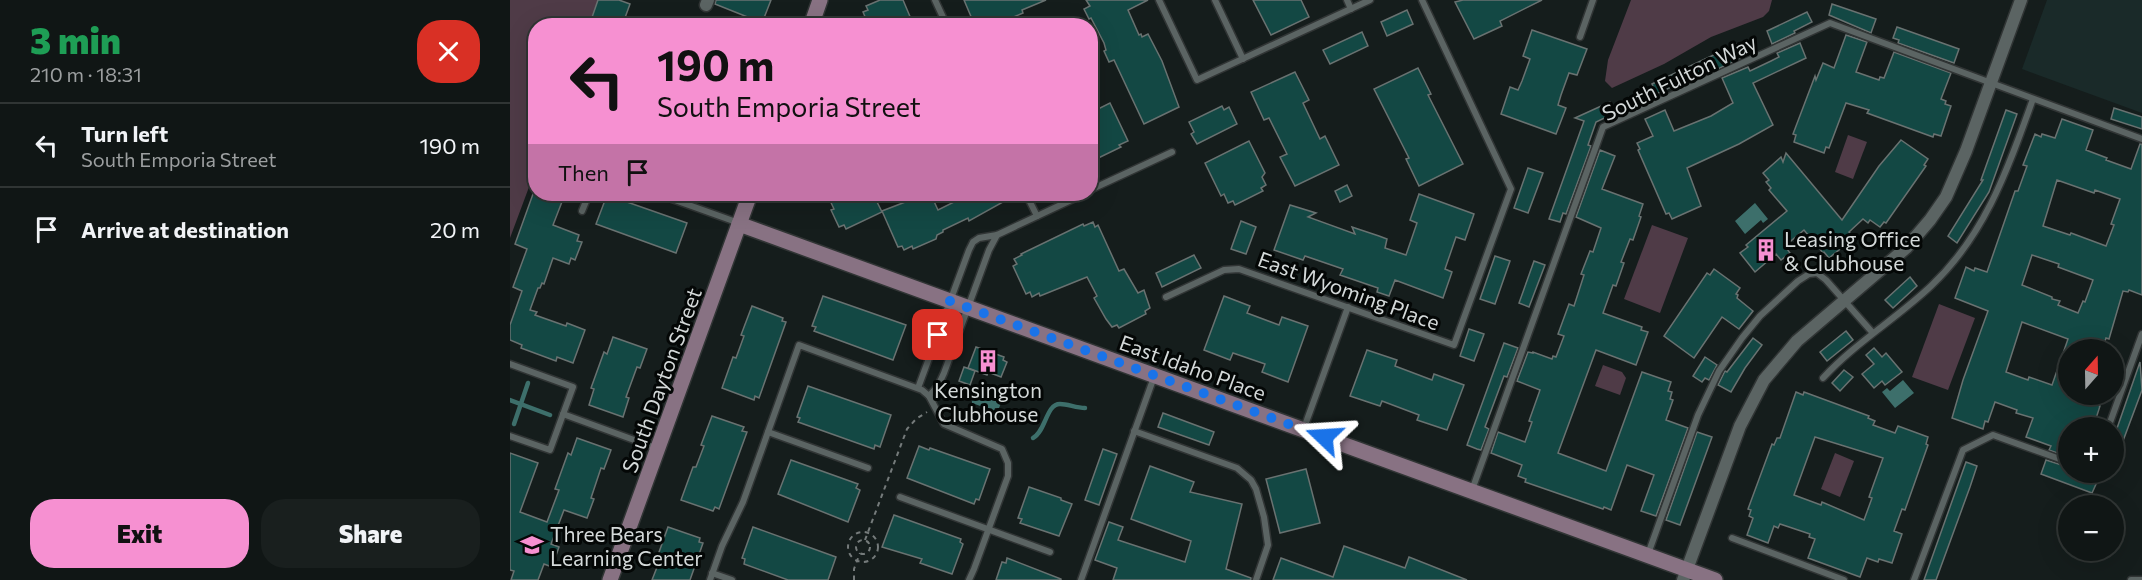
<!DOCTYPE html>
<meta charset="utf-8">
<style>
:root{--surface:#101615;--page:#191f1e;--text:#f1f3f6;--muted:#9c9fa0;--line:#303534;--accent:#f690d1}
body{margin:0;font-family:Commissioner,sans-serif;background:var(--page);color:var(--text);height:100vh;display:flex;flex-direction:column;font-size:22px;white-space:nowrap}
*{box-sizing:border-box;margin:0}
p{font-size:20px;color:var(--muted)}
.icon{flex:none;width:33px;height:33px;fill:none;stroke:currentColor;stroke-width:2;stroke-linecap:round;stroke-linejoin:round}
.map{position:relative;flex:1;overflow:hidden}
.side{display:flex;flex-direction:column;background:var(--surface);width:510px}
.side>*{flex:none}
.guide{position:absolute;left:18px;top:18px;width:570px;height:183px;border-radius:24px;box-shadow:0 6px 24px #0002,0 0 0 2px var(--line);background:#f690d1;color:#111;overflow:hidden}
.needle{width:39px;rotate:20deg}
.tools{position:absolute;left:1548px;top:339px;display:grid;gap:12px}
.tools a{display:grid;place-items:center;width:66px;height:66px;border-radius:50%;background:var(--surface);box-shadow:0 6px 24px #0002,0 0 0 2px var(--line);font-size:30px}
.pin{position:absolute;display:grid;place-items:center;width:51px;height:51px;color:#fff;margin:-26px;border-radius:12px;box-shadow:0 3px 9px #0006}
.me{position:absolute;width:66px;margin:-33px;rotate:290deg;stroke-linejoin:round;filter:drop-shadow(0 0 4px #0008)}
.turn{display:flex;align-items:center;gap:21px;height:126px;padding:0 30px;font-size:27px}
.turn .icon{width:78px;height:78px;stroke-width:2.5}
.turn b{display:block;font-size:42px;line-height:51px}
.then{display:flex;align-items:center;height:57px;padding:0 30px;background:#0003;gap:12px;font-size:22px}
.round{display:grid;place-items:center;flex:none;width:63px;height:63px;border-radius:24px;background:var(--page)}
.head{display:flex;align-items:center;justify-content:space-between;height:102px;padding:0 30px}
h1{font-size:36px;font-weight:800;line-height:45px;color:#1e9e55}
.cta{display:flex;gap:12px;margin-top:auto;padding:12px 30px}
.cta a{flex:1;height:69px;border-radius:24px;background:var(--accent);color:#111;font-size:24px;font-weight:800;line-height:69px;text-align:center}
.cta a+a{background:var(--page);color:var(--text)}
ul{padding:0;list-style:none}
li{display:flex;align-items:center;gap:18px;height:84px;padding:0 30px;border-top:2px solid var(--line)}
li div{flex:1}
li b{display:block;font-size:22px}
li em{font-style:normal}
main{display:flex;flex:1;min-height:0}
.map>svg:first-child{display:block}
</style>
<main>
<section class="side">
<div class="head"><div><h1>3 min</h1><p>210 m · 18:31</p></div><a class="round" style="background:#d93025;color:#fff"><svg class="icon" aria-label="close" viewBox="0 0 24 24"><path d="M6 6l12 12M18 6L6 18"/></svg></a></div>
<ul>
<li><svg class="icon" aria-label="left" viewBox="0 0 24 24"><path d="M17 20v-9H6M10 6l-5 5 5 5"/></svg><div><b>Turn left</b><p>South Emporia Street</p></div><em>190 m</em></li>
<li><svg class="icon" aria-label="arrive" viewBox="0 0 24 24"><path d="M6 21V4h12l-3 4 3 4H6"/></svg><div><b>Arrive at destination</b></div><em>20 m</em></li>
</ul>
<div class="cta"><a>Exit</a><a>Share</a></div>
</section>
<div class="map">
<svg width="1632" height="580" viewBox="0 0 1632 580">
<rect width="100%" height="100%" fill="#151d1c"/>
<polygon fill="#1a2a29" points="1537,0 1632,0 1632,113 1512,69"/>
<g fill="#4f3b47">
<polygon points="0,0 90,0 80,25 26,26 25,171 0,238"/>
<polygon points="1121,0 1262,0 1259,11 1253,17 1201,37 1154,64 1102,88 1095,81 1098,60"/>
<polygon points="1338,135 1357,142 1343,179 1325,172"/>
<polygon points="1142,225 1178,238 1150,313 1114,299"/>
<polygon points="1429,304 1465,318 1438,390 1402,377"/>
<polygon points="1093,365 1112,372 1116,378 1110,395 1085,386"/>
<polygon points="1325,453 1344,461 1330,497 1311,489"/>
</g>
<g fill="#3d6f6b">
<polygon points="1245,203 1258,219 1253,223 1251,220 1235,234 1225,221"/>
<polygon points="1393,380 1404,393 1385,408 1372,392 1377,388 1380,391"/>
<polygon points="468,386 490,393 489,397 492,401 489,408 485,408 484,411 462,403 461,391 465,388 467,389"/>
</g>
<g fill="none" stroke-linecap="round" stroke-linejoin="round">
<g stroke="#3d6f6b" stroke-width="4.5">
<polyline points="0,400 40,415"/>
<polyline points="4,424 18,383"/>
<path d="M523 438C536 431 536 404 550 404 558 404 566 408 575 408"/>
</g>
</g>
<g fill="#134844" stroke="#697271" stroke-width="1.5" fill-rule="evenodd">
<polygon points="88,0 109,0 120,4 112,26 79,26"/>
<polygon points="206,0 261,0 254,18 252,17 250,22 205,4"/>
<polygon points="370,0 393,0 404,26 359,26 353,12 358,10 356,6"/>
<polygon points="454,0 536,0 512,10 513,13 483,26 465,26"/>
<polygon points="576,0 638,0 618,10 629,35 631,34 632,37 638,34 652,61 669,107 634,124 604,60 599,62 594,51 596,50 594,43 581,18 579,19 574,9 580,6"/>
<polygon points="743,0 791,0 799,17 761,35"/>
<polygon points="953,0 1032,0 990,21 992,26 964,39 945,2"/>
<polygon points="1322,4 1366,19 1362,30 1361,33 1319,15"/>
<polygon points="897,10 903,24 877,36 871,22"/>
<polygon points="1297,12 1302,22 1284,31 1285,33 1262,44 1257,31"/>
<polygon points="1387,27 1449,49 1444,63 1388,43 1389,40 1383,38"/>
<polygon points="1022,30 1077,49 1067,75 1059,73 1051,95 1048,105 1056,108 1046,134 991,114 1000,87 1008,90 1012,81 1020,59 1013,56"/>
<polygon points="852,32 858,46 820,64 813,50"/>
<polygon points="1336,35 1357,42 1346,72 1369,80 1370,77 1374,78 1384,52 1441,73 1431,99 1436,101 1435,104 1441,106 1431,136 1424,134 1423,137 1357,113 1359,110 1336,103 1319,148 1316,147 1314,153 1284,142 1286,135 1283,134 1305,76 1306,80 1313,63 1324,68"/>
<polygon points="1290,43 1296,58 1243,83 1263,125 1229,144 1177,168 1191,206 1162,219 1159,213 1156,214 1128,150 1130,149 1127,143 1143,136 1135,119 1155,110 1164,131 1201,116 1223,103 1212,78 1238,67 1240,71 1261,61 1269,57 1267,53"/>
<polygon points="1227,44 1233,57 1208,69 1207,66 1146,94 1142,84"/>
<polygon points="908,68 921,94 918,95 953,164 909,186 896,159 899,158 864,89"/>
<polygon points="785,72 799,100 793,103 810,139 815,136 829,165 785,186 770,157 777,154 759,118 754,120 741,92"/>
<polygon points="1100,102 1105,113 1086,122 1078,145 1081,146 1056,214 1053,213 1050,222 1039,219 1074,121 1065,118"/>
<polygon points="600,103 618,141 609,145 611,147 580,162 580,115 584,113 584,111"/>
<polygon points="712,106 714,110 719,107 727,124 687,144 681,134 684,132 679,122"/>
<polygon points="1604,108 1632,117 1632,129 1601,119"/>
<polygon points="1496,110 1507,114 1479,192 1447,243 1438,236 1473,180 1471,180"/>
<path d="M1552 119 1583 130 1576 150 1597 158 1596 160 1621 169 1630 144H1632V295L1619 290 1618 292 1613 291 1599 339 1596 338 1592 350H1558V394H1564L1590 406 1583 428H1558V457L1539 450 1541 446 1516 437 1523 418 1506 413 1507 410 1485 402 1478 422 1475 421 1473 429 1442 418 1453 380 1478 311 1445 298 1456 267 1464 271 1465 268 1477 272 1505 191H1508L1517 166 1513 165 1525 134 1531 137 1532 134 1545 138ZM1547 180 1584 193 1585 190 1610 199 1601 224 1604 225 1596 246 1561 233 1560 235 1533 226ZM1522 255 1549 264 1548 267 1583 280 1575 302 1573 301 1568 313 1548 305 1550 301 1542 299V297L1512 285ZM1512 322 1558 339 1542 385 1519 377 1518 380 1496 372Z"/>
<polygon points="1391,140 1418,159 1414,165 1416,166 1376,223 1374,222 1370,227 1360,220 1358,223 1353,219 1339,232 1344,238 1319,258 1314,252 1313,253 1294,230 1275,246 1280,253 1271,260 1266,254 1245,272 1230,253 1238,247 1236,245 1277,211 1259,190 1261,188 1256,182 1259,180 1253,173 1271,157 1273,162 1276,153 1332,220 1369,166"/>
<polygon points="739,141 755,173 752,177 756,185 751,188 753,191 725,205 723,201 718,203 714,194 711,196 695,163"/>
<polygon points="1090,150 1105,156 1092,189 1133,204 1129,216 1131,217 1123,240 1120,239 1111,262 1114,263 1106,286 1103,285 1093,313 1132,327 1131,330 1138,332 1126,365 1086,350 1048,453 1096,471 1132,372 1161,382 1158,391 1162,392 1160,399 1163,400 1156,420 1178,428 1146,516 1131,511 1144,475 1117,465 1101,510 1094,507 1093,509 1015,482 1016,479 1008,476 1012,465 981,453 988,432 1015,442 1022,422 1019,421 1030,390 1007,381 1018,352 1023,353 1023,352 1042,359 1043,356 1046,357 1054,336 1048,334 1059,304 1064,306 1074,275 1071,274 1080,251 1083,252 1091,228 1066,217"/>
<polygon points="1018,168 1033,173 1018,213 1004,208"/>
<polygon points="837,185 842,196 830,202 825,191"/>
<polygon points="23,194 55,194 43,225 69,235 67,241 72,242 65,260 61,258 59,264 43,258 34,284 32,283 30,288 28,288 20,310 27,312 25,315 56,326 57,323 75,330 63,363 47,357 46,361 11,348 12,345 0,340 0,325 12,291 3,287 17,249 5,244"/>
<polygon points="317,194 363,194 372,212 336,229 334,225 329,227 321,210 324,209"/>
<polygon points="416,194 418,199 422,197 428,210 460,194 488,194 493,202 459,221 458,218 433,230 433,232 427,235 426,239 403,249 402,246 394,250 392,246 388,247 372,211"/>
<polygon points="909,194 964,214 955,240 946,237 935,269 942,272 933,298 885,280 879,296 867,292 868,288 830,275 833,269 795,256 793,260 764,250 780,205 806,213 798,217 845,234 842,227 869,236 877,239 875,248 896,255 907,223 900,220"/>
<polygon points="97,195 177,223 166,253 86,224"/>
<polygon points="731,221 746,227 736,254 721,249"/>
<polygon points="583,222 585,227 588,225 609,271 614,269 628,293 634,290 640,308 635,311 636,314 609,328 607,325 602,327 596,319 584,298 587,296 577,277 530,296 529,293 522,297 520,292 516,294 503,266 507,264 504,259 512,255 511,254 573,224 574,226"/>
<polygon points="684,255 691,268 652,287 646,273"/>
<polygon points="985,256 1000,261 985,304 970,299"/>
<polygon points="1024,261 1035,265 1019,307 1009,303"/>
<polygon points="1204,269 1230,288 1226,294 1228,295 1227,298 1243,311 1229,329 1212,317 1184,358 1154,336 1197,273 1200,275"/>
<polygon points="1400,277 1407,286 1383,308 1375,300"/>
<polygon points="313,296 396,325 383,360 304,331 306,327 302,326"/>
<polygon points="714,296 740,306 737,313 769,325 772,317 798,326 778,382 752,372 755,364 723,353 720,360 694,350"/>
<polygon points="242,306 273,318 272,321 276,322 249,398 245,396 244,400 212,388 223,357 226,358 234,336 231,335"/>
<polygon points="959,329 974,334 964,361 950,356"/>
<polygon points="1336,331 1343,340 1317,361 1310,352"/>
<polygon points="103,337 137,349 130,368 127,367 116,397 119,398 113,417 79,405 84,389 81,388 94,352 97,354"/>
<polygon points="1243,338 1252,345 1235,368 1221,392 1208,385 1215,371 1217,372"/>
<polygon points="994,343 1008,348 997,377 994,376 975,427 979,429 971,450 967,449 957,445"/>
<polygon points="466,347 494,357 493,360 497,362 491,377 478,372 477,375 458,368"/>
<polygon points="1364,348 1372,357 1376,353 1392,372 1375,385 1372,381 1364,388 1352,374 1364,364 1356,355"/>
<polygon points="857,350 887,360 885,366 922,380 924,374 954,385 937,430 907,420 909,415 872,401 870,406 840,396"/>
<polygon points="1195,357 1207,365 1199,380 1195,378 1192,382 1183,376"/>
<polygon points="1630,362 1632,390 1604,465 1604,437"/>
<polygon points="454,367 465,371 460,385 449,381"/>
<polygon points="1334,370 1343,377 1330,391 1322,383"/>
<polygon points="298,386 381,415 370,447 365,445 364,449 288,422 290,418 287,417"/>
<path d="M1286 392 1293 395 1294 392 1359 416 1358 418 1365 421 1363 425 1385 433 1388 426 1418 437 1416 444 1418 445 1395 510 1392 509 1384 531 1392 534 1382 563 1369 559 1368 562 1357 558 1350 577 1298 558 1305 539 1299 537 1300 534 1270 524 1268 528 1264 526 1258 543 1237 535 1243 518 1239 516 1241 510 1238 509 1262 444 1264 445 1267 438H1270ZM1305 437 1373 458 1359 497 1362 498 1354 520 1312 502 1311 505 1284 495Z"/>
<polygon points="653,413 704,432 699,445 648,427"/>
<polygon points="202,416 234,427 232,431 237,432 209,509 205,507 203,511 171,500 183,467 186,467 194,446 191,445"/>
<polygon points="1187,432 1202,437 1170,525 1156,520"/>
<polygon points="67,438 101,450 94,469 91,468 81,498 84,499 77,518 54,510 41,544 49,547 42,567 34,564 28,580 1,580 4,571 0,570 0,453 28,463 10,512 37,522 49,490 45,489 58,453 61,455"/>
<polygon points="409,446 419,450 420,448 480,469 469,500 466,499 464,504 397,478"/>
<polygon points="593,449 607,454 589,505 575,500"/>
<polygon points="281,460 348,484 346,488 350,490 338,522 268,494"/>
<polygon points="1536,460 1558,467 1558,472 1587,482 1582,493 1531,474"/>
<polygon points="1456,462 1467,466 1460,487 1426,580 1414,580"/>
<polygon points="640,466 684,482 680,492 732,504 716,569 741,578 741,580 603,580 607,568 585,560 599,522 613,527 608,540 675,562 681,541 621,519"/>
<polygon points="796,469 810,523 770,533 756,479"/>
<polygon points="519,487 551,498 551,500 562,504 549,536 510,523 512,519 508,518"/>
<polygon points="384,515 451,539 450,542 453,544 442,574 410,563 412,559 372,547"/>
<polygon points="158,527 190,538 189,542 193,543 180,580 142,580 151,557 148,555"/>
<polygon points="243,527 326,557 318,580 278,580 234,564 235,559 232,558"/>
<polygon points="834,546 895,568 899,557 957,580 763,580 771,558 823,577"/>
<polygon points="497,558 551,579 551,580 486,580 492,562 496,563"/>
</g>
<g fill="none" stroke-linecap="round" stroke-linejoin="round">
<g stroke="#313535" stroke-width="9">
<g id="lane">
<polyline points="425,0 437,26"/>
<polyline points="649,0 687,80 860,0"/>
<polyline points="705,0 733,59"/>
<polyline points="837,0 841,9"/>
<polyline points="1070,37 1083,0"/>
<polyline points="580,190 662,152"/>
<polyline points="148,194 229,223"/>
<polyline points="516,194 527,216"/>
<polyline points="72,211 79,194"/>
<polyline points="656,297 714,270 729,269 944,345 1001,189 912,0"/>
<polyline points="0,364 63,387 40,450 0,436"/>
<path d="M1313 378C1345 343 1386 319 1421 286 1476 234 1498 168 1523 99"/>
<polyline points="408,388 459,250 463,242 469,238 487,235 574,194"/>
<polyline points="419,396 428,386 434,373 479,250 487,235"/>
<polyline points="53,414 146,448"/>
<polyline points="794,428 838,307"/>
<polyline points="1598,428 1632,334"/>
<polyline points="624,431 727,468 741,480 746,489 754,517 758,545 746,580"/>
<polyline points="258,432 358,468"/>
<polyline points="962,490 1093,127 1320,23 1632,139"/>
<polyline points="390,497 540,552"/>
<polyline points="1222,538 1334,580"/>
<polyline points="1138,554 1188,415 1209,371 1232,338 1250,316 1288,281 1299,274 1307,273 1316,280 1362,332"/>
<polyline points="202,573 222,580"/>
<polyline points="200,580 212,546 233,502 289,345 412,390 419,396 434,424 492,449 498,463 498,476 464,569 459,580"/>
<polyline points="571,580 644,377"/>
<polyline points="1404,580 1453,450 1483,435 1558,462"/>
<polyline points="1621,580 1632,580"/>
</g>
</g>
<g stroke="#313535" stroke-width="15">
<g id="street">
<polyline points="196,5 198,0"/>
<polyline points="1173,580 1230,426 1254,380 1287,341 1396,248 1420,220 1436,197 1456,151 1511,0"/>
</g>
</g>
<g stroke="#313535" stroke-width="18">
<g id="secondary">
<polyline points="301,26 310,0"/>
<polyline points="229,224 1205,580"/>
<polyline points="100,580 240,194"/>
</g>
</g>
<g stroke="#757b7b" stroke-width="2" stroke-dasharray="4.5 4.5" stroke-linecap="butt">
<circle cx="353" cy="547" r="15"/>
<circle cx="353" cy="547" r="7"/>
<polyline points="355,540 397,429 406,419 417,412"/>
<polyline points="344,580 344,569 350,553"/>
</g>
<use href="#lane" stroke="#5b6463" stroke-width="6"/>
<use href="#street" stroke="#5b6463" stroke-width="12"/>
<use href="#secondary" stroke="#887283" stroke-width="15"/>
</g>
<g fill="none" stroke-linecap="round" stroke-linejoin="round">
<polyline stroke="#1a73e8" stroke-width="10" stroke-dasharray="0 18" points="428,335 440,301 814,437"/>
</g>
<defs>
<g id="building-bare" transform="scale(1.8)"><path d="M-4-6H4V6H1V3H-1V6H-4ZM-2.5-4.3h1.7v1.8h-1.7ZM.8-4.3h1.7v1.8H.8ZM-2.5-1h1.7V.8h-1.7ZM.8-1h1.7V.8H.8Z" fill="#f690d1" stroke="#040706" stroke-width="2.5" paint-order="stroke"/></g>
<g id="school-bare" transform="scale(1.8)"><path d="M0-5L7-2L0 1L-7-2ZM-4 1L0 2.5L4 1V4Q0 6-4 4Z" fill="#f690d1" stroke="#040706" stroke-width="2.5" paint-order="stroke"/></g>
</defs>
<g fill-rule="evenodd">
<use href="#building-bare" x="1256" y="250"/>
<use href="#building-bare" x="478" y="361"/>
<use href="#school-bare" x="22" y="545"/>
</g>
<g text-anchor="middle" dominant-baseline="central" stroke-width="6" stroke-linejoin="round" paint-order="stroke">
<g font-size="21" fill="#d4d9d9" stroke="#040706">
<text transform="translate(1169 77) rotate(-26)">South Fulton Way</text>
<text transform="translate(839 290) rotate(20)">East Wyoming Place</text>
<text transform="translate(683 367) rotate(20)">East Idaho Place</text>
<text transform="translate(151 380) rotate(-70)">South Dayton Street</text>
</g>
<g font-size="21" fill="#d4d9d9" stroke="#040706" text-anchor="start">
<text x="1274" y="238">Leasing Office<tspan x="1274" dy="24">&amp; Clubhouse</tspan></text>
<text x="478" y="389" text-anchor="middle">Kensington<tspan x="478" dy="24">Clubhouse</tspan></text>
<text x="40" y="533">Three Bears<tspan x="40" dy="24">Learning Center</tspan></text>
</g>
</g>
</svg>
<div class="tools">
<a><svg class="needle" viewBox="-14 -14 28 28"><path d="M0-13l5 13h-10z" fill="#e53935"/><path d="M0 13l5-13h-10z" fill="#9c9fa0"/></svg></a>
<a>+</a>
<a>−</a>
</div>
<div class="pin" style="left:428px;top:335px;background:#d93025"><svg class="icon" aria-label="arrive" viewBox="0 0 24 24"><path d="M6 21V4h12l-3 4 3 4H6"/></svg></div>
<svg class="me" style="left:814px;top:437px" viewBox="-20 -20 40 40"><path d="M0-17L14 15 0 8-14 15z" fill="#1a73e8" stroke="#fff" stroke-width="4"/></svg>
<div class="guide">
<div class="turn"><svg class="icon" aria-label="left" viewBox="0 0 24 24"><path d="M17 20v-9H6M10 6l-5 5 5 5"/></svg><div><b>190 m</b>South Emporia Street</div></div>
<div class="then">Then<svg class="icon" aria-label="arrive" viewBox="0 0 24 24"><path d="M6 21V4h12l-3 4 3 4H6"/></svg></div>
</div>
</div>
</main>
